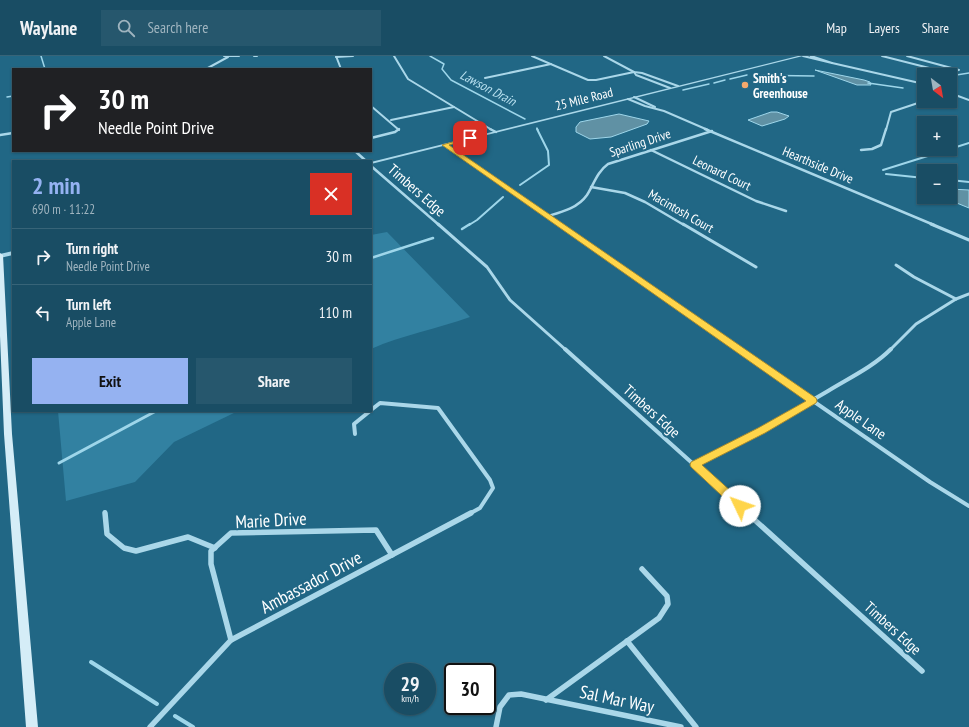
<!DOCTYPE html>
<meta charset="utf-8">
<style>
:root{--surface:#194d64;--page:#26576d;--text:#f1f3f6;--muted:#9fb4bf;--line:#376478;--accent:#95b2f1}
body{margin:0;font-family:"PT Sans Narrow",sans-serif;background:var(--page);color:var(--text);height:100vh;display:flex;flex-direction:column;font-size:15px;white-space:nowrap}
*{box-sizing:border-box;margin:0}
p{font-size:13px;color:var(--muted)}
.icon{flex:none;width:22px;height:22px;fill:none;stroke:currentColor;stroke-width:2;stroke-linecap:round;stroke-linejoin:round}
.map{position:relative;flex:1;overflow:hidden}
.panel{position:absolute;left:12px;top:104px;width:360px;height:252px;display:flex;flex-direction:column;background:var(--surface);border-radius:0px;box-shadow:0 1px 3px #0004,0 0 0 1px var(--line)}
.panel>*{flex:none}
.top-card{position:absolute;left:12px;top:12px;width:360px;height:84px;border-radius:0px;box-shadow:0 1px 3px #0004,0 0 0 1px var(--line);background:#202124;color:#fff;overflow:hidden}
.needle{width:26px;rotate:149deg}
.controls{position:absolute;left:917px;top:12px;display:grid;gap:8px}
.controls a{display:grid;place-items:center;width:40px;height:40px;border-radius:0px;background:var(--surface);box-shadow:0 1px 3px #0004,0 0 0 1px var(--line);font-size:20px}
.speed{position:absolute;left:384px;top:607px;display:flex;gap:8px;font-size:20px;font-weight:700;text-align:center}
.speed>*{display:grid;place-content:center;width:52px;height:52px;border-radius:50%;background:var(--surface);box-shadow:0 1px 3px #0004,0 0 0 1px var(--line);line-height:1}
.speed small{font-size:10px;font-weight:400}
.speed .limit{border:2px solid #111;border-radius:6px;background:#fff;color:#111}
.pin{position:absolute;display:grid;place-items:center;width:34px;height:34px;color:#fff;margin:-17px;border-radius:8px;box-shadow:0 2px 6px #0006}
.me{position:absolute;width:44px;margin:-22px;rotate:312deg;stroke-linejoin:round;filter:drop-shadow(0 0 3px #0008)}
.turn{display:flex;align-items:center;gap:14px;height:84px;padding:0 20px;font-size:18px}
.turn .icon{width:52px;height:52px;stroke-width:2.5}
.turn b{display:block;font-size:28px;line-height:34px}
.round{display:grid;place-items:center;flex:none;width:42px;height:42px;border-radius:0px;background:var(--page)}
.overview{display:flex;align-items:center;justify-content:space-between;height:68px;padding:0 20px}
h1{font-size:24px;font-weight:700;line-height:30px;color:var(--accent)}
.primary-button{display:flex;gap:8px;margin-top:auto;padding:8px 20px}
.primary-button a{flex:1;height:46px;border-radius:0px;background:var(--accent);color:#111;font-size:16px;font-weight:700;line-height:46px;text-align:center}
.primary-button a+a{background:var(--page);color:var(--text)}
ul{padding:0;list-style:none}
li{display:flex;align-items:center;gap:12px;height:56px;padding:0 20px;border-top:1px solid var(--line)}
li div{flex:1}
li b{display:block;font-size:15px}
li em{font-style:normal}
header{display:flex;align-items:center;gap:24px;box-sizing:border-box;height:56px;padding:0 20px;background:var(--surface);border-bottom:1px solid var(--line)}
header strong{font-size:19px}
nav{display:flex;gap:22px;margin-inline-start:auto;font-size:14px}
.search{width:280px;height:36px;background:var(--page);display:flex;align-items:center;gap:10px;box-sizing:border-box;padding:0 14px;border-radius:0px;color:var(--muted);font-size:15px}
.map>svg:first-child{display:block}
</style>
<header>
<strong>Waylane</strong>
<div class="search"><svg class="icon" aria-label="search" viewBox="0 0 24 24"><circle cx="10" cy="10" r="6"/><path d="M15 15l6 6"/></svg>Search here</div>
<nav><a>Map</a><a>Layers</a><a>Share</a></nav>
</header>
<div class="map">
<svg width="969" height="671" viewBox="0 0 969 671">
<rect width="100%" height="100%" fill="#216785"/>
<g fill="#3281a1">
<path d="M387 176 470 261C437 273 402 279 371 293V179Z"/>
<polygon points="58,355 238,355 174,386 135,426 66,445"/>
</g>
<g fill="#6091a4" stroke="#9ed6ea">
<polygon points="815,14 864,24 870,26 871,29 857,29"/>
<polygon points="771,56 777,56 789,60 785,63 762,70 748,64"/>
<polygon points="619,58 649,65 647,68 611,81 590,83 576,76 576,71 580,66"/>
<polygon points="950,133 969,134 969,152 942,141 950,141"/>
</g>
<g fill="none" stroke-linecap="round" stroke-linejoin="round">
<g stroke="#9ed6ea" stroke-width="1.5">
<polyline points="41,0 45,13"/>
<polyline points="430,0 444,8 442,13 451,24 525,63"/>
<polyline points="753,19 814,20"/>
<polyline points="950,20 969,17"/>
<polyline points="730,23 747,19"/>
<polyline points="714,27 725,24"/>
<polyline points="868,27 903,32"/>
<polyline points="683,34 709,28"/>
<polyline points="7,41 13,40"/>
<polyline points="537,72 538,74"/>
</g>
<g stroke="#9ed6ea" stroke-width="2">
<polyline points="950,93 969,87"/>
<polyline points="883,114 950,93"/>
<polyline points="886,118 924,122"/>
<polyline points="950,124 969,126"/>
<polyline points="520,129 549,109 548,95 537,73"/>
<polyline points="469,169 477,164 503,141"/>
</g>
<g stroke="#9ed6ea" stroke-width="2.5">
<polyline points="462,173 470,168"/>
<polyline points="371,202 433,182"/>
</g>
<polyline stroke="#9ed6ea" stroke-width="3" points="59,407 156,355"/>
<g stroke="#9ed6ea" stroke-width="4">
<polyline points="91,606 157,648"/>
<polyline points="175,660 193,671"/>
</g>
<g stroke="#aad7e9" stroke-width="2">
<polyline points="224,0 239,0"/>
<polyline points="254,0 257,0"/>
<polyline points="336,0 341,13"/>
<polyline points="394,0 408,23 492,74"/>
<polyline points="532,0 588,24 596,24 634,16"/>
<polyline points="604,0 634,16 642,17 678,30"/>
<polyline points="803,0 832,7 811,0"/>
<polyline points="882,0 945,16 959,14 907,0"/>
<polyline points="336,1 353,0"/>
<polyline points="832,7 924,28"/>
<polyline points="206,13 228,1"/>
<polyline points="634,16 636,19 670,32"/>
<polyline points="485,22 551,8"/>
<polyline points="950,37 969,44"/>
<polyline points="634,41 655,51"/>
<polyline points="628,43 645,50 664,55 708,74"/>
<polyline points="371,50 399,74"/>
<polyline points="391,64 454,51"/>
<polyline points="886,74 891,56 924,45"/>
</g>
<g stroke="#aad7e9" stroke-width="2.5">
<polyline points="490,73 496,76"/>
<polyline points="705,73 934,169"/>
<polyline points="0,79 13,77"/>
<polyline points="371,82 395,76 399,73"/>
<polyline points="444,89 559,169"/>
<polyline points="651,94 756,145 786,155"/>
<polyline points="861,94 872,93 881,89 886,73"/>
<polyline points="355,95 366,105"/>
<polyline points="371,110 439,169"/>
<polyline points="591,131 625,137 645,146 684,169"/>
<path d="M548 160C562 156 578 152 587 139 594 128 597 116 608 108L712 75"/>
</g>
<g stroke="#aad7e9" stroke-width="3">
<polyline points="438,168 487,211 510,244 566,294"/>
<polyline points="558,168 740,294"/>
<polyline points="683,168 756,211"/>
<polyline points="931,168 969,184"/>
<polyline points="896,209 914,221 956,243"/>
<polyline points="890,294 916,268 956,243 969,238"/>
</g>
<g stroke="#aad7e9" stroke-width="4">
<polyline points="565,293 749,458"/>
<polyline points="738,293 930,426 969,450"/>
<polyline points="371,354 380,347 438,352 490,424 493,432 480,452 469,458"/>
<polyline points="355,378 354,368 370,355"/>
<path d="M695 409C740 385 784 361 828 335 849 322 873 311 891 293"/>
<polyline points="105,456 105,458"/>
</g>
<g stroke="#aad7e9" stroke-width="5.5">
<polyline points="105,457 107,478 124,492 136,495 188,481 215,492"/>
<polyline points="747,457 922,615"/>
<polyline points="231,584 211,508 211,495 231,477 376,474 392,499"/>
<polyline points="627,585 696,671"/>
<polyline points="546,644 659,562 668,548 667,540 642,513"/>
<polyline points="150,671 231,584 471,457"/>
<polyline points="496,671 500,651 509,639 521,638 681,671"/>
</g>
<g fill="#aad7e9" fill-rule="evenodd">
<polygon points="798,0 803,0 371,108 371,106"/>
<polygon points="13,195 13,199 0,202 0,198"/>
</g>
<polygon fill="#d5edf7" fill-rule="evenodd" points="0,197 3,199 12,378 38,671 26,671 4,378 0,280"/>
</g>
<polygon fill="#ffd54a" stroke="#a68a30" points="470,81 472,81 472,83 449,89 816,342 817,345 816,347 765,377 702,409 744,447 746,450 744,453 740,454 736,453 691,411 690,409 691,406 758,372 806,345 442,89"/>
<circle fill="#f5a96c" stroke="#216785" stroke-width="1.5" cx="745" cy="29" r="4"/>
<g text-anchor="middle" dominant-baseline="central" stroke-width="4" stroke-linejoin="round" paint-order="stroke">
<g font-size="13" font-weight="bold" fill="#fff" stroke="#216785" text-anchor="start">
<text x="753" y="22">Smith's<tspan x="753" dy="15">Greenhouse</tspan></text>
</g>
<g font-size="13" font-style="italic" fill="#bae2f1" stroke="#216785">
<text transform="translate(488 32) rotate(28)">Lawson Drain</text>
</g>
<g font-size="13" fill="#fff" stroke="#216785">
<text transform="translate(584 43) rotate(-14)">25 Mile Road</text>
<text transform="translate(640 87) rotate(-18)">Sparling Drive</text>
<text transform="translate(818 109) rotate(23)">Hearthside Drive</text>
<text transform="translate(722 117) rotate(26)">Leonard Court</text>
<text transform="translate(681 155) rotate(30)">Macintosh Court</text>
</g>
<g font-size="15" fill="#fff" stroke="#216785">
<text transform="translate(417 134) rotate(41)">Timbers Edge</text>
<text transform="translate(652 355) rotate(42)">Timbers Edge</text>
<text transform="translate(861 363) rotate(35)">Apple Lane</text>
<text transform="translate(893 572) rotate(42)">Timbers Edge</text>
</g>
<g font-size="18" fill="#fff" stroke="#216785">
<text transform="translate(271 464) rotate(-3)">Marie Drive</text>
<text transform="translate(311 526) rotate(-28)">Ambassador Drive</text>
<text transform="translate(617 643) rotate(12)">Sal Mar Way</text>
</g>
</g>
</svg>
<div class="controls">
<a><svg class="needle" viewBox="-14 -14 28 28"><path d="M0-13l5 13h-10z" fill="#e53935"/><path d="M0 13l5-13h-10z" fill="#9fb4bf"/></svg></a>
<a>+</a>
<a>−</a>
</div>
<div class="speed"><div>29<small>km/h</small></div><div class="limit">30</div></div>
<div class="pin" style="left:470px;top:82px;background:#d93025"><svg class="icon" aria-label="arrive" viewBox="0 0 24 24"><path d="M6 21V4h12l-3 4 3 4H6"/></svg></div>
<svg class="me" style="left:740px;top:450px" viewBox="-20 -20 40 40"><circle r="19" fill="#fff"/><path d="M0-13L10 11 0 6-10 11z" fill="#ffd54a"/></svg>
<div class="top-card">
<div class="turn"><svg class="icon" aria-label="right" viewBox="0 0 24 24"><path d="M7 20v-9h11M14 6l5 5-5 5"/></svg><div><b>30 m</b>Needle Point Drive</div></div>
</div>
<section class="panel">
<div class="overview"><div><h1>2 min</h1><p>690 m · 11:22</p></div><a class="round" style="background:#d93025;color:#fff"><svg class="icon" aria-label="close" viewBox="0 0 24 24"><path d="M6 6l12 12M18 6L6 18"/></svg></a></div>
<ul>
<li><svg class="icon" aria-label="right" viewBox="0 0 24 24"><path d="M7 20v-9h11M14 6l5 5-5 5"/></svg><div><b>Turn right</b><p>Needle Point Drive</p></div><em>30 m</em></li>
<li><svg class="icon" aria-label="left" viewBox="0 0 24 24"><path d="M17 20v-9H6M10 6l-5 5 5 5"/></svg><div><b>Turn left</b><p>Apple Lane</p></div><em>110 m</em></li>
</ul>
<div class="primary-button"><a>Exit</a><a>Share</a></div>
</section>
</div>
